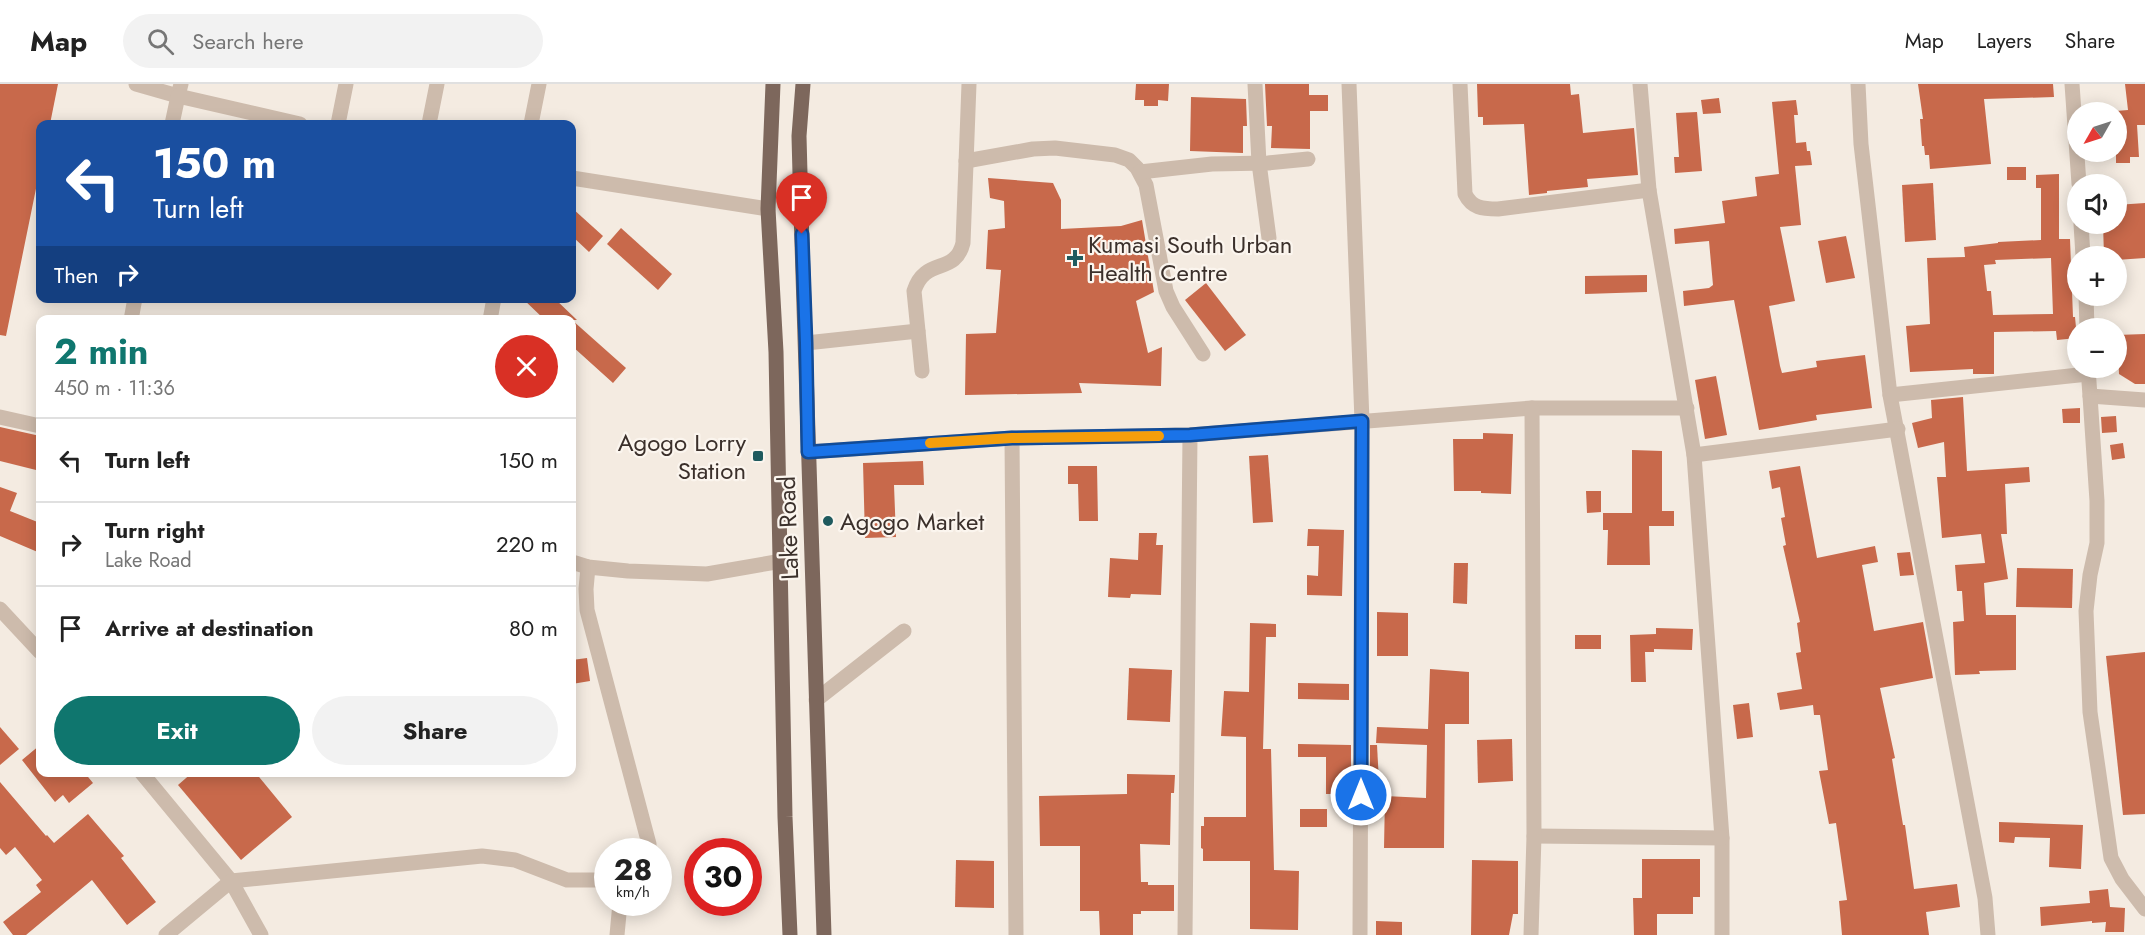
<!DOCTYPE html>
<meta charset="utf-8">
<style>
:root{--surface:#fff;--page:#f2f2f2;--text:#222;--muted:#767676;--line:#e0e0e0;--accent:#0f766e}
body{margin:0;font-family:Jost,sans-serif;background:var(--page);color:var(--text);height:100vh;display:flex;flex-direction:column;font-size:22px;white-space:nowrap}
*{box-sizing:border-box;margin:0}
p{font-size:20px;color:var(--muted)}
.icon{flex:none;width:33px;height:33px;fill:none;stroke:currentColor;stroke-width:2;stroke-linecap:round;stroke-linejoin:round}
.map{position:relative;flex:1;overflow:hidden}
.sheet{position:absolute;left:36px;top:231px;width:540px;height:462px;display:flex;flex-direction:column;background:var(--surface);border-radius:12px;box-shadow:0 3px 15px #0003}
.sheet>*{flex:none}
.banner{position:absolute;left:36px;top:36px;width:540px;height:183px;border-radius:12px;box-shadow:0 3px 15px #0003;background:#1a4fa0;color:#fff;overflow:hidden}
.needle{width:39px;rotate:231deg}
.tools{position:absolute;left:2067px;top:18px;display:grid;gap:12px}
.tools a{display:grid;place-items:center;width:60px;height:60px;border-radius:50%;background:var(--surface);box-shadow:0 3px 15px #0003;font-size:30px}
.speed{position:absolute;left:594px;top:754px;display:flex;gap:12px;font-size:30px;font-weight:700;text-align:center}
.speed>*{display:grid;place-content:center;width:78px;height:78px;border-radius:50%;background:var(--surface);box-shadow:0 3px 15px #0003;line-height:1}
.speed small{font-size:15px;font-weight:400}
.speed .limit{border:9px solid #d22;background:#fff;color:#111}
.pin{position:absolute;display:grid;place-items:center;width:51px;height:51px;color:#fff;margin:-62px -26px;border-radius:50% 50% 50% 0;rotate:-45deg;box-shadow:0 0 6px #0007}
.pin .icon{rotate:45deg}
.me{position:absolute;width:66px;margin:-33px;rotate:0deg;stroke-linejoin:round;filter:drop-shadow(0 0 4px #0008)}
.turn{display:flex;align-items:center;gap:21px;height:126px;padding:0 18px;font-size:27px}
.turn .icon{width:78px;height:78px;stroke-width:2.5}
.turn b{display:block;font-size:42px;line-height:51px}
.then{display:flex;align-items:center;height:57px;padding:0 18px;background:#0003;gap:12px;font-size:22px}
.round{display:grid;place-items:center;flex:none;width:63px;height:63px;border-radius:32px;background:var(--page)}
.head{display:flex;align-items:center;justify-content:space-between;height:102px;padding:0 18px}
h1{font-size:36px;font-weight:700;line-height:45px;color:var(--accent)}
.action{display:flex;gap:12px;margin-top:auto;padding:12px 18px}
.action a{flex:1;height:69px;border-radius:36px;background:var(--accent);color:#fff;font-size:24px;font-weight:700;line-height:69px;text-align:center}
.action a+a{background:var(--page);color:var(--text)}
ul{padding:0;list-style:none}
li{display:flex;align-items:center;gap:18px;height:84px;padding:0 18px;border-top:2px solid var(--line)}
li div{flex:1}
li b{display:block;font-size:22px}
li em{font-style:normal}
header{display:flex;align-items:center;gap:36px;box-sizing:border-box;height:84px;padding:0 30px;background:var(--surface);border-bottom:2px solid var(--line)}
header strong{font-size:28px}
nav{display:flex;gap:33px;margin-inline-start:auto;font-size:21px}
.search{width:420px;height:54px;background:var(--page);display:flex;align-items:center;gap:15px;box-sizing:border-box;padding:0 21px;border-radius:33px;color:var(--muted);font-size:22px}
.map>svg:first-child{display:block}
</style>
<header>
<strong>Map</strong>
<div class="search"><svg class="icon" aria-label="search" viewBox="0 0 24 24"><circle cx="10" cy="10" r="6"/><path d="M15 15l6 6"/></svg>Search here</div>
<nav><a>Map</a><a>Layers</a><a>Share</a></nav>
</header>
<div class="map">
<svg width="2145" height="851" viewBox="0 0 2145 851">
<rect width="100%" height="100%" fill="#f4ebe1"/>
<g fill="#c8694b" fill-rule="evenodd">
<polygon points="0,0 58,0 50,40 40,40 40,85 6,252 0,251"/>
<polygon points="1136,0 1169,0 1168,17 1158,16 1158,22 1144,22 1144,16 1135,16"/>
<polygon points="1265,0 1309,0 1309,11 1328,11 1328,27 1310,27 1310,65 1271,64 1272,42 1267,42"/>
<polygon points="1477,0 1570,0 1571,11 1579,10 1583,49 1634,44 1638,91 1587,95 1588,103 1547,107 1547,109 1529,111 1524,40 1483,41 1483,33 1478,33"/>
<polygon points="1918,0 2053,0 2054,13 1984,15 1991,80 1930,85 1929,71 1925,71 1924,62 1922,62 1920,35 1923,35"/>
<polygon points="2125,0 2145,0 2145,41 2137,41 2139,73 2130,73 2130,79 2116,79 2116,27 2128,26"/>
<polygon points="1191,13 1246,15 1247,42 1243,42 1243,69 1190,67"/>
<polygon points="1719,14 1721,29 1703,30 1701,16"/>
<polygon points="1796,16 1798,31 1794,31 1796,59 1806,58 1807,67 1810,67 1812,81 1795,82 1801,141 1780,143 1795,217 1769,222 1780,282 1782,289 1817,283 1816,277 1865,271 1872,324 1816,331 1817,336 1759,346 1734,216 1684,222 1683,207 1709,204 1713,201 1709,157 1675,160 1674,145 1725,139 1722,117 1757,112 1755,93 1779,90 1772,18"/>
<polygon points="1697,28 1702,87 1675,89 1674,73 1679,73 1676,29"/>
<rect x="2007" y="83" width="19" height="13"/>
<path d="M2059 90V155H2070L2073 233H2075L2077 254 2057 256 2056 247 1994 248V290H1973V285L1910 288 1906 242 1930 240 1927 174 1965 173 1964 163 1998 159V158L2041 156V104H2036V91ZM2051 174 2053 230 1993 231 1991 207H1987L1984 181 1996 180 1995 176Z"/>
<polygon points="988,94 1053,99 1061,116 1061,145 1121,142 1142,136 1154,208 1136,217 1148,269 1162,263 1161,302 1079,299 1082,309 965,311 966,250 996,249 1001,186 986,185 988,146 1005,144 1004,117 990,114"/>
<polygon points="1933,99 1936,156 1905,158 1902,101"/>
<polygon points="2145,119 2145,174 2116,176 2116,172 2104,172 2103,140 2116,140 2116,121"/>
<polygon points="572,124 603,152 589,168 572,152"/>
<polygon points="621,144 672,190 658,206 607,160"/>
<polygon points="1846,152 1855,194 1826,199 1818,157"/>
<polygon points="1647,191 1647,208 1585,210 1585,192"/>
<polygon points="1206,199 1246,251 1225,267 1185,216"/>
<polygon points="522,214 554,214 577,236 572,236 626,284 613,299 572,262 572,236 545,236"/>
<polygon points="2145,250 2145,300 2135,300 2119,290 2117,251"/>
<polygon points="1716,292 1727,351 1705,355 1695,296"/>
<polygon points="1963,313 1967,387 2029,383 2030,398 2005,400 2007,450 2001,450 2008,495 1984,499 1986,531 2016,531 2016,586 1979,587 1980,590 1955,591 1953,538 1964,537 1962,507 1957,507 1955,481 1985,479 1981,450 1942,454 1937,393 1946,393 1944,358 1918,364 1912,339 1932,334 1931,316"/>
<polygon points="2080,324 2080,339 2063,339 2062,325"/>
<polygon points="2116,332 2117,348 2102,349 2101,333"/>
<polygon points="0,343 40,352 40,387 0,377"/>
<polygon points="1483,349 1513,350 1511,410 1481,409 1481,407 1454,407 1453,355 1483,355"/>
<polygon points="2123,359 2125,374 2112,376 2110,361"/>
<polygon points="1632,366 1662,367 1662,427 1674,427 1674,442 1649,442 1650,481 1607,481 1608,446 1603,446 1603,429 1632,429"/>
<polygon points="1268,371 1273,438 1253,439 1249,372"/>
<polygon points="923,377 924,401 894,401 896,453 865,454 863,379"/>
<polygon points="1068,382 1097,382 1098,437 1079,437 1078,400 1068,400"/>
<polygon points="1800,382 1817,474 1875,462 1878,478 1862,481 1874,547 1923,538 1933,594 1880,604 1895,674 1892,675 1903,741 1905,741 1914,805 1957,800 1960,823 1926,828 1929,851 1842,851 1839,817 1847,816 1836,739 1829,740 1819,687 1828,686 1820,631 1814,631 1813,621 1780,626 1777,609 1802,605 1796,569 1801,568 1797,539 1800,538 1783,462 1786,461 1781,434 1785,433 1780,403 1772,405 1769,387"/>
<polygon points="0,403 17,409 10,427 40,439 40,469 0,452"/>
<polygon points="1586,407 1601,407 1601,428 1587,429"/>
<polygon points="1308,445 1344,446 1342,512 1307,511 1307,491 1318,492 1319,462 1307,462"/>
<polygon points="1139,449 1157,449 1156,461 1163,461 1161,511 1131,510 1130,514 1108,513 1110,474 1138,476"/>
<polygon points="1910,468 1914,491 1900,492 1897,469"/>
<polygon points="1454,479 1468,479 1467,520 1453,519"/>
<polygon points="2017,484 2073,485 2072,524 2016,523"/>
<polygon points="1377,528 1408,529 1408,572 1377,572"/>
<polygon points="1250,539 1276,540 1276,553 1266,553 1263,665 1271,665 1274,786 1299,787 1298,846 1250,845 1250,777 1203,777 1203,765 1201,764 1201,742 1204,742 1204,733 1246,733 1246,653 1221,652 1224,607 1249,608"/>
<polygon points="1656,544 1693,545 1692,566 1654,565 1654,568 1645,568 1646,598 1631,598 1630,551 1656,550"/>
<rect x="1575" y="551" width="26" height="14"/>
<polygon points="2145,568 2145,730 2123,731 2106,572"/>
<polygon points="587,574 590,597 572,600 572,576"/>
<polygon points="1129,584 1172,586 1170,638 1127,636"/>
<polygon points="1430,585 1469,588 1469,640 1445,640 1444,764 1384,764 1385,712 1426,714 1427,661 1376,659 1377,643 1428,645"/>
<polygon points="1298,599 1349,600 1349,616 1298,615"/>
<polygon points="1749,619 1753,653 1737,655 1733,621"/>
<polygon points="0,643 19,665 0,681"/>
<polygon points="1512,655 1513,697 1478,699 1477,656"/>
<polygon points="1298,660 1351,661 1351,699 1344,699 1344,710 1326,710 1326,673 1298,673"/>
<polygon points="40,661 40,688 84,688 93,699 69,719 63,711 55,718 22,676"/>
<polygon points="1370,661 1377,661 1379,698 1370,698"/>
<polygon points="193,688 255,688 292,733 241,776 178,701"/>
<polygon points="1127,690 1175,691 1174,709 1171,709 1170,761 1140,760 1141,798 1148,798 1148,801 1174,801 1174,827 1141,827 1141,830 1133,830 1133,851 1100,851 1099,827 1080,827 1080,762 1040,762 1039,712 1127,710"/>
<polygon points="0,698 46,752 47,751 54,759 88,730 124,772 121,774 156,818 127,841 92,796 26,851 13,851 3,838 41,808 36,801 42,796 15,763 6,771 0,764"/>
<rect x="1300" y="725" width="27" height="18"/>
<polygon points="1999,738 2083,741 2081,785 2049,783 2050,754 2015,753 2014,759 1999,758"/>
<polygon points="1642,775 1700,775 1700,813 1693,813 1693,830 1657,830 1657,851 1634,851 1633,814 1642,814"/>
<polygon points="956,776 994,777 994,824 955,823"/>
<polygon points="1472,776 1518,777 1518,830 1513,830 1509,851 1471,851"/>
<polygon points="2108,805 2110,823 2125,824 2124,848 2105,848 2106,838 2092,839 2092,837 2041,842 2040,823 2090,819 2089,807"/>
<polygon points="1376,837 1402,838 1402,851 1376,851"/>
</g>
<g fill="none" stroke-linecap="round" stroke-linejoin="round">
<g stroke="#cdbbac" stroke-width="15">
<polyline points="136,0 178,12 181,0"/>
<polyline points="1255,0 1259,79 1269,154"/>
<polyline points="1349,0 1362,337 1360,851"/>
<path d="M1460 0 1465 110C1472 124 1482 125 1498 125L1649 106"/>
<polyline points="1640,0 1649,106 1694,371 1722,754 1722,851"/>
<polyline points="1858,0 1861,60 1890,311 1985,814 1988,851"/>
<polyline points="2072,0 2079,100"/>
<polyline points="172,40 178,12 300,40"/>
<polyline points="338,40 346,0"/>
<polyline points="429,40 437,0"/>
<polyline points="531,40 539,0"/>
<polyline points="966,77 1033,65 1055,64 1115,71 1129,76 1137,84 1146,101 1166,207 1173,223 1203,270"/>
<polyline points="1140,88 1212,80 1268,79 1308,75"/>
<polyline points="572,94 768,125"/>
<polyline points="2081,140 2083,172"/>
<polyline points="2086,212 2087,244"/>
<polyline points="131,236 135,214"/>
<polyline points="490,236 494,214"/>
<polyline points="806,259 918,247"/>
<polyline points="2088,284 2090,312 2145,316"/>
<path d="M922 287 914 207C925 172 955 192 963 159L969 0"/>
<polyline points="1890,311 2088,290"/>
<polyline points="2090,312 2097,417 2097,459 2090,491 2086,527 2090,628 2111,774 2122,795 2145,825"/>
<polyline points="0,333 40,342"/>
<polyline points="1012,354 1016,851"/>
<polyline points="808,368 1012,354 1190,351 1532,324 1687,324"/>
<polyline points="1694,371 1898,345"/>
<polyline points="572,478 588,483 628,487 707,490 782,477"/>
<polyline points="588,483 586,505 587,526 649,760 648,768"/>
<polyline points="0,525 40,568"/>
<polyline points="816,616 904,547"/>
<polyline points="141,688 231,797 482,772 515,776 567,796 608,796"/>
<polyline points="1534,752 1722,754"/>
<polyline points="166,851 231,797 261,851"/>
<polyline points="617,851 620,819"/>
<polyline points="1185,851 1190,351"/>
<polyline points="1531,851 1534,752 1532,324"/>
</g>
<g stroke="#7d675c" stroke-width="15">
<polyline points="773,0 768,125 776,268 785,733 790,851"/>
<polyline points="803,0 799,52 801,128 824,851"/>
</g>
</g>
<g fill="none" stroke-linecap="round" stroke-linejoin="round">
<g stroke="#114b97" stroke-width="15">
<polyline id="route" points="802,150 806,259 808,368 1012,354 1190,351 1362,337 1361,711"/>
</g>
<use href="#route" stroke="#1a73e8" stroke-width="10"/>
<polyline stroke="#f59e0b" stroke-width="10" points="930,359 1012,354 1159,352"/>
</g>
<g fill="#1f5a5e" stroke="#fbf5ee" stroke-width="2">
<path d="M1072 165h6v6h6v6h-6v6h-6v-6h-6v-6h6z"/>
<rect x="752" y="366" width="12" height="12" rx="3"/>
<circle cx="828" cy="437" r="6"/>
</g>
<g text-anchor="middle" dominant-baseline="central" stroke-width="4.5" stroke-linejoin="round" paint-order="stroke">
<g font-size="24" fill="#3b302b" stroke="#fbf5ee" text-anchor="start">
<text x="1088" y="160">Kumasi South Urban<tspan x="1088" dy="28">Health Centre</tspan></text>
<text x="746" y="358" text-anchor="end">Agogo Lorry<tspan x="746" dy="28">Station</tspan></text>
<text x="840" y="437">Agogo Market</text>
</g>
<g font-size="24" fill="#3b302b" stroke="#fbf5ee">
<text transform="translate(788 444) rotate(-92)">Lake Road</text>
</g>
</g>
</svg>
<div class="tools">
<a><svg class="needle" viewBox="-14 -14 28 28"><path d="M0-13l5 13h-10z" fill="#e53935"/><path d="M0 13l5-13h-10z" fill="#767676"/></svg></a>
<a><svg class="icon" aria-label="sound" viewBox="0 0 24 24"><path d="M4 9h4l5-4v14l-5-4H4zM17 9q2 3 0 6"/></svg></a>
<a>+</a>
<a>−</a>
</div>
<div class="speed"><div>28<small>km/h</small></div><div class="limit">30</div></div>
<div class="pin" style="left:802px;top:150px;background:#d93025"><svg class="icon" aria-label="arrive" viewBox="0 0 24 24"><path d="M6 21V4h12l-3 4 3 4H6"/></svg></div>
<svg class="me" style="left:1361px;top:711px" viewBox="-20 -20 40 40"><circle r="17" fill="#1a73e8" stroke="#fff" stroke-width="3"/><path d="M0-11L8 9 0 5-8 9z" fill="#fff"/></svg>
<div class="banner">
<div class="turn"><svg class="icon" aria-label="left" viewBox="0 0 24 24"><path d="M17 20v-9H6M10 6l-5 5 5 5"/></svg><div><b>150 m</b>Turn left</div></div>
<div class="then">Then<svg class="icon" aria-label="right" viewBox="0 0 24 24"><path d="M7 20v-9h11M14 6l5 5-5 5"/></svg></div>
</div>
<section class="sheet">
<div class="head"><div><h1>2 min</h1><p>450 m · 11:36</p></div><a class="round" style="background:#d93025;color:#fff"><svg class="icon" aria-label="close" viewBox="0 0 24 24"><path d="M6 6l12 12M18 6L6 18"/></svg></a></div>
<ul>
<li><svg class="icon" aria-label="left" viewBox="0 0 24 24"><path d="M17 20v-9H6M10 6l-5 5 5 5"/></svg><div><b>Turn left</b></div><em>150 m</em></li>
<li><svg class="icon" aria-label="right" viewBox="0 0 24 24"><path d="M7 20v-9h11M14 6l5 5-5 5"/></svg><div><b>Turn right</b><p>Lake Road</p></div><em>220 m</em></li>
<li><svg class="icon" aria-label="arrive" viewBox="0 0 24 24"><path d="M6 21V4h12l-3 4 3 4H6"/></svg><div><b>Arrive at destination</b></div><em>80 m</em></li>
</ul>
<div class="action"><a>Exit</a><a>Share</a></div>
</section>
</div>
